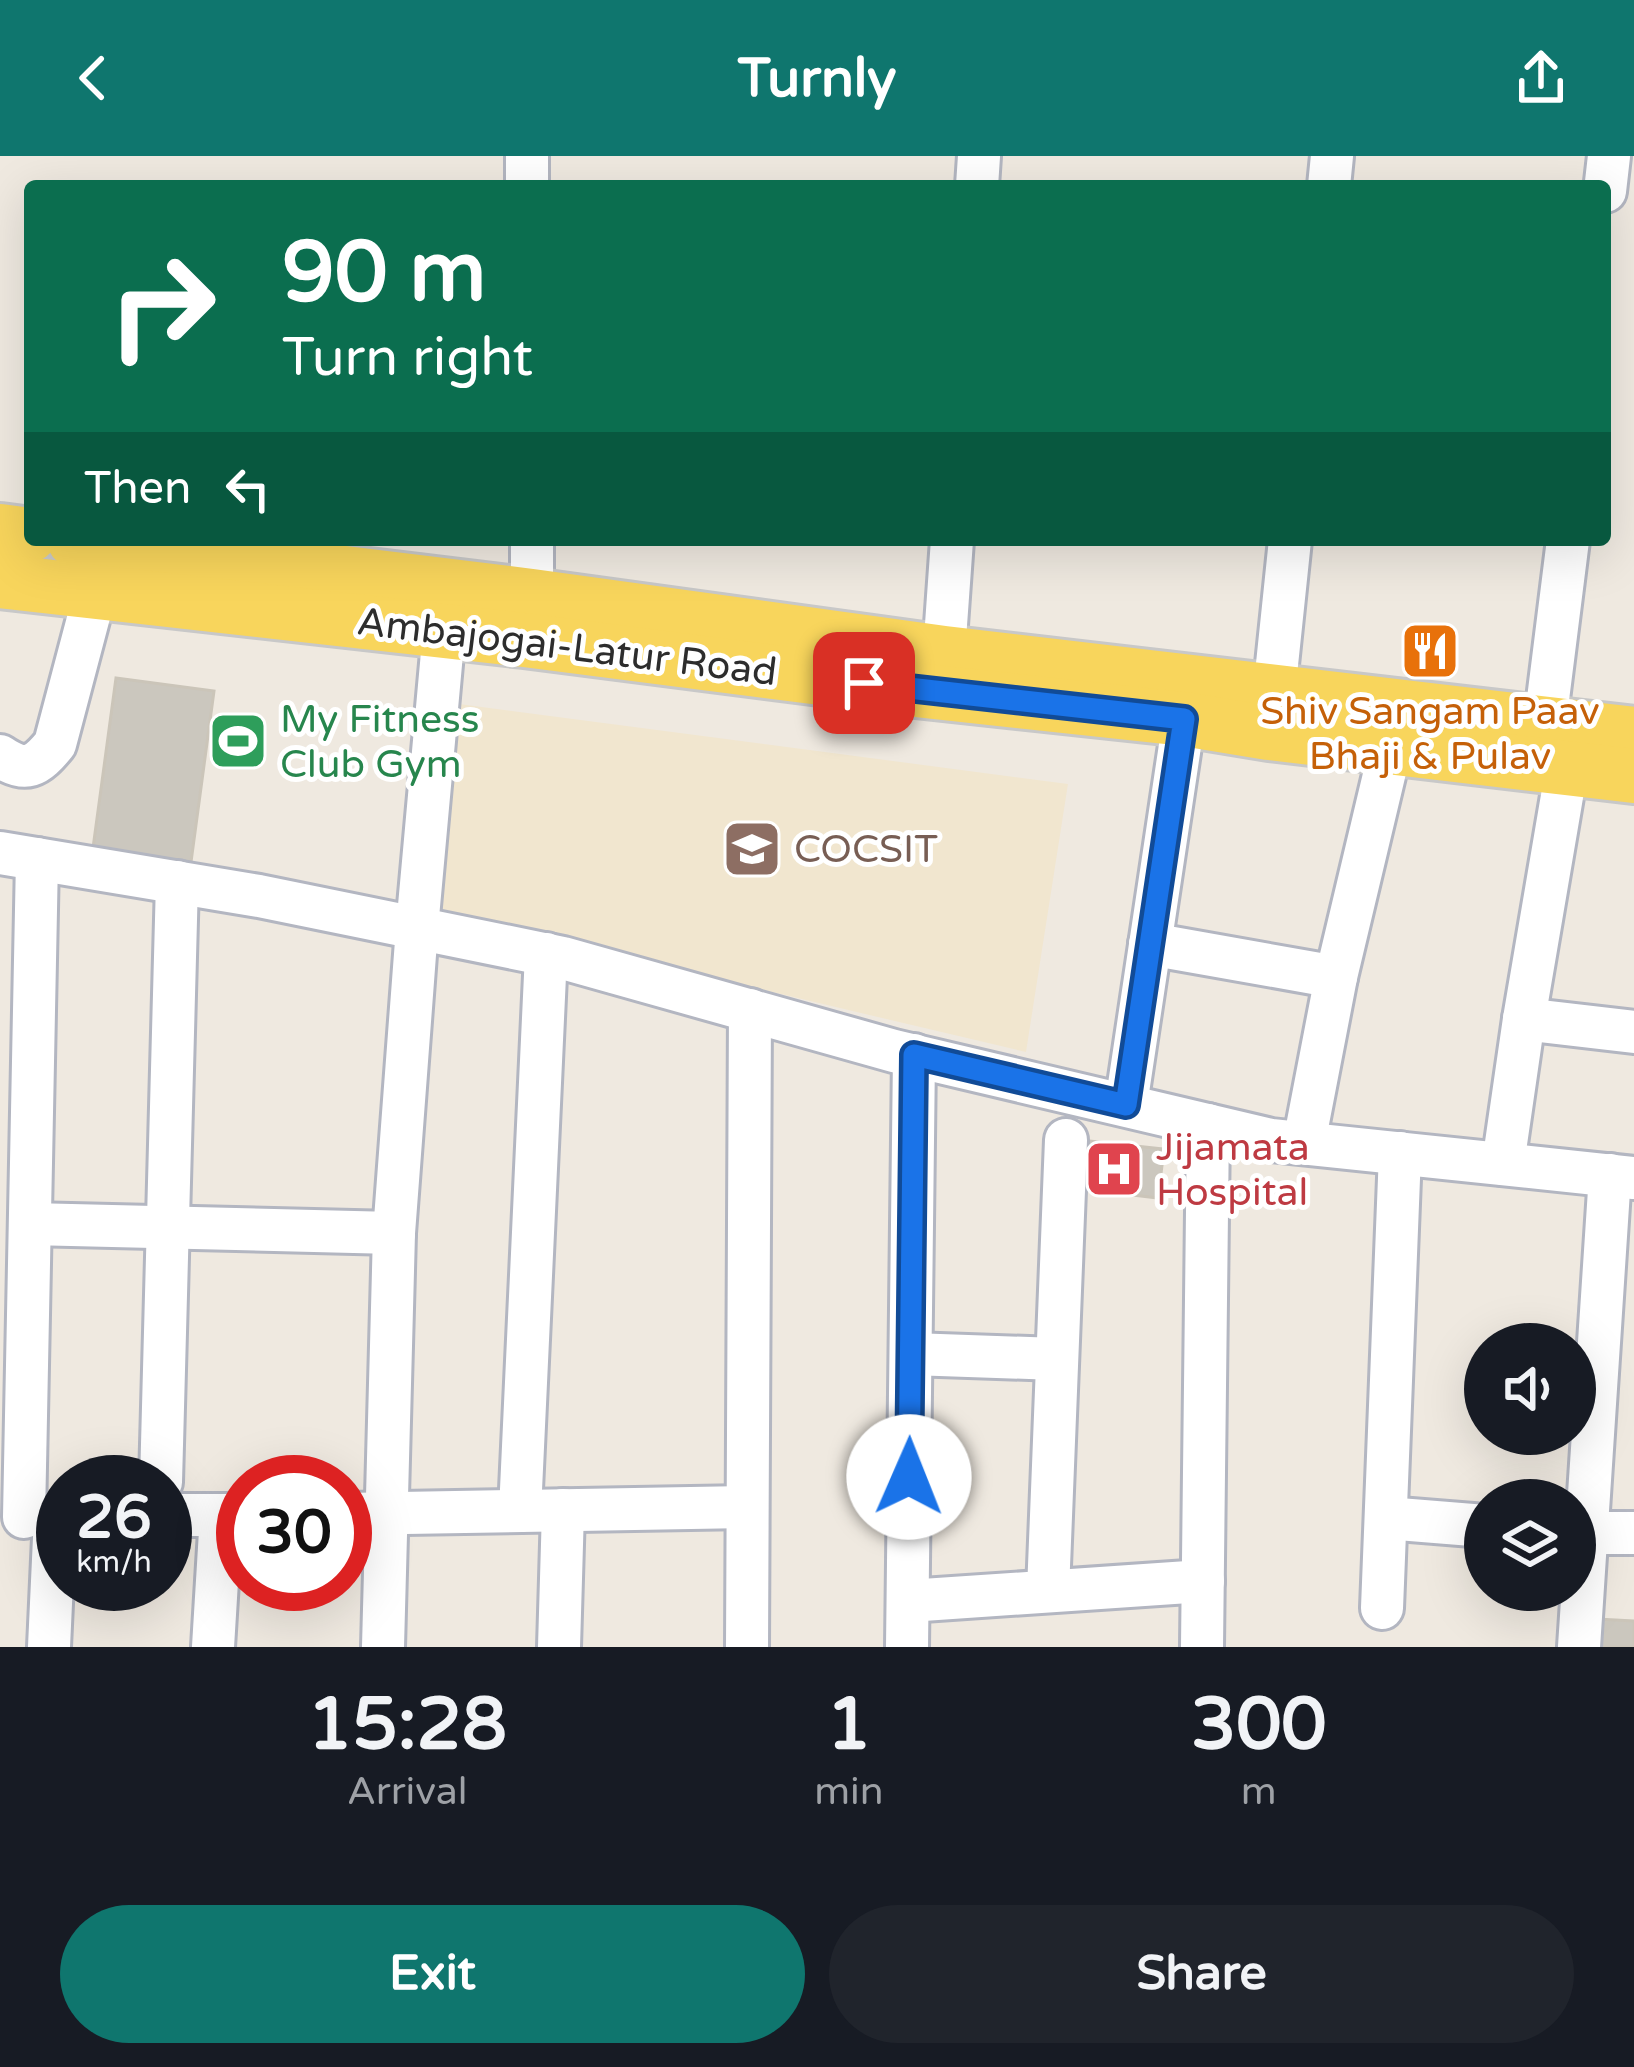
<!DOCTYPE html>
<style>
:root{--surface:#171b24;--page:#20242c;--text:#f1f3f6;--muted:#9ea1a6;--accent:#0f766e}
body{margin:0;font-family:"Varela Round",sans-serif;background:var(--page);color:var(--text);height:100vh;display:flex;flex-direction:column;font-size:45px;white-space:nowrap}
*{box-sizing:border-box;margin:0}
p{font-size:39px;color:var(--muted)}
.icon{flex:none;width:66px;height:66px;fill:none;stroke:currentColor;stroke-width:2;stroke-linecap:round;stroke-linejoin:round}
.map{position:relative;height:1491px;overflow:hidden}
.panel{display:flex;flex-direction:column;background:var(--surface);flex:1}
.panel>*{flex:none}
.hud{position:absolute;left:24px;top:24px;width:1587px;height:366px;border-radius:12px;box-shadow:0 12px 48px #0002;background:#0b6e4f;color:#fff;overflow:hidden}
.tools{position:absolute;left:1464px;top:1167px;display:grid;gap:24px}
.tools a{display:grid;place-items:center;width:132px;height:132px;border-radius:50%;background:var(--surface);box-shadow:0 12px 48px #0002;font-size:60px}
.speed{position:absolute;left:36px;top:1299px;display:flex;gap:24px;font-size:60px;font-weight:700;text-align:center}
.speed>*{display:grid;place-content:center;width:156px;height:156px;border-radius:50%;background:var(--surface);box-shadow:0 12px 48px #0002;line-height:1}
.speed small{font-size:30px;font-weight:400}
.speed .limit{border:18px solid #d22;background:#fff;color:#111}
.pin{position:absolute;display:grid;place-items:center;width:102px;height:102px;color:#fff;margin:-51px;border-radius:24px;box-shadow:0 6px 18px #0006}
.me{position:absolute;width:132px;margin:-66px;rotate:1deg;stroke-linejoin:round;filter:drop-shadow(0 0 9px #0008)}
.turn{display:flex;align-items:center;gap:42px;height:252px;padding:0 60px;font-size:54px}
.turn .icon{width:156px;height:156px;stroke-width:2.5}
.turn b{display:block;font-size:84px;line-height:102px}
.then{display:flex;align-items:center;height:114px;padding:0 60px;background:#0003;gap:24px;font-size:45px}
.eta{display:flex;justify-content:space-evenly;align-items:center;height:204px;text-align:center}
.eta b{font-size:72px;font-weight:700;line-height:84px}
.cta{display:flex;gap:24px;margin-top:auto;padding:24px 60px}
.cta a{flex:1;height:138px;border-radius:72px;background:var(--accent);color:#fff;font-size:48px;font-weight:700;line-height:138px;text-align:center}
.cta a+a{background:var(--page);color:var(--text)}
header{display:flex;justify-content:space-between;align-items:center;height:156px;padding:0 60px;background:var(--accent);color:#fff;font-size:54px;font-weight:700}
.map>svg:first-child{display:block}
</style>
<header><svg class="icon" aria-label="back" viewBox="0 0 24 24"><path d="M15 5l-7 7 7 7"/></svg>Turnly<svg class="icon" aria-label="share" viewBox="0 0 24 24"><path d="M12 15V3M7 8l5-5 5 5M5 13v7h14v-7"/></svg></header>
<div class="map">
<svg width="1634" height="1491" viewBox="0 0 1634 1491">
<rect width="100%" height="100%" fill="#efe9e0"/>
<polygon fill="#f1e6cf" points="459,548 1068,628 1026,896 442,758"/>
<g fill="#cbc7be" stroke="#cbc5b9" stroke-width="3">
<polygon points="116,522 214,535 191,706 93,692"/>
<polygon points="1080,984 1164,993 1158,1042 1074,1032"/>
<polygon points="1597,1463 1634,1465 1634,1491 1596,1491"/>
</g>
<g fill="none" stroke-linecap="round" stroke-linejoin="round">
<g stroke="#b3b6c1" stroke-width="48">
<g id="minor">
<polyline points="527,0 527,30"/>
<polyline points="977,30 979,0"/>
<polyline points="1329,30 1332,0"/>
<polyline points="1605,35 1609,0"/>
<polyline points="527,471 532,440 532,384"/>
<polyline points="944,497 952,384"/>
<polyline points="1274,537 1290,384"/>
<polyline points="1545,567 1568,384"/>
<path d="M0 600C26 618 37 610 55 588L95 437"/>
<polyline points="0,697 259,740 563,802 894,895 1271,984 1634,1022"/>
<polyline points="1150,788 1336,821"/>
<polyline points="1524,863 1634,876"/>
<polyline points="1126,949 1184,563"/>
<polyline points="1304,987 1336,821 1391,590"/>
<polyline points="1503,1008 1524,863 1567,611"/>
<polyline points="30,1068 394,1077"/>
<polyline points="911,1198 1057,1203"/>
<polyline points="161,1326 177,726"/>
<polyline points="520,1355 546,798"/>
<polyline points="345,1358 747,1351"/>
<polyline points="165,1359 243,1359"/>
<polyline points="24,1361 37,703"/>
<polyline points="1386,1362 1485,1370"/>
<polyline points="1575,1377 1634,1377"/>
<polyline points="1048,1435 1066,984"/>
<polyline points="908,1445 1203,1425"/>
<polyline points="1382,1452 1400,997"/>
<polyline points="49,1491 55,1360"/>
<polyline points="213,1491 221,1359"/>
<polyline points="383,1491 394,1077 417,772 444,475"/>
<polyline points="559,1491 563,1354"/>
<polyline points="747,1491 750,854"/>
<polyline points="907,1491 914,899"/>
<polyline points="1202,1491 1208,969"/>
<polyline points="1579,1491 1610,1019"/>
</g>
</g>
<g stroke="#c8c8c8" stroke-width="60">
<g id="major">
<polyline points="0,375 30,379"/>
<polyline points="74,384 532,440 944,497 1634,578"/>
<polyline points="0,425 524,484 907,533 1184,563 1269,577 1634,620"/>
</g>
</g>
<use href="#minor" stroke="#fff" stroke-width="42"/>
<use href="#major" stroke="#f8d55c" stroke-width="54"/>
</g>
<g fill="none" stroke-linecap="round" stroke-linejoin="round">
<g stroke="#114b97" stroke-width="30">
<polyline id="route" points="864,527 1184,563 1126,949 914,899 909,1321"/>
</g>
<use href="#route" stroke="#1a73e8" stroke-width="21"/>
</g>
<defs>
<g id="restaurant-square" transform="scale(3)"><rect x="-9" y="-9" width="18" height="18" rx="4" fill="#e8710a" stroke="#fff"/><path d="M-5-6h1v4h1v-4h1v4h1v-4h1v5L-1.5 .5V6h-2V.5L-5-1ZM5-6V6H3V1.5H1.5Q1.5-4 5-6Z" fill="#fff"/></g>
<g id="stadium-square" transform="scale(3)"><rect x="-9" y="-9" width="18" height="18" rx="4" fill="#2e9e5b" stroke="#fff"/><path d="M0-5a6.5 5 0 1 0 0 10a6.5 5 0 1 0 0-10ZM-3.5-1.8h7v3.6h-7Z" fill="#fff"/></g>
<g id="university-square" transform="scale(3)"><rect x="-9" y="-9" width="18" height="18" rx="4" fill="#8d6e63" stroke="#fff"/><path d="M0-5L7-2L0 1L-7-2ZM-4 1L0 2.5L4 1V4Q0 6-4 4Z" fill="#fff"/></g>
<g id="hospital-square" transform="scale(3)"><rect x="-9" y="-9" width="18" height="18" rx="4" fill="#e0444e" stroke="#fff"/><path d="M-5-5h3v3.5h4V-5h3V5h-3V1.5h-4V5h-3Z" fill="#fff"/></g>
</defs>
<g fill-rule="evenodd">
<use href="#restaurant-square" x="1430" y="495"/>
<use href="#stadium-square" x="238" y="585"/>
<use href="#university-square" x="752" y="693"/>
<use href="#hospital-square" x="1114" y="1013"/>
</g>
<g text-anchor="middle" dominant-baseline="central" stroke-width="10" stroke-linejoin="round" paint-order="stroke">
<g font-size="39" fill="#2d2d2d" stroke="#fff">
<text transform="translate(567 491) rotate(7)">Ambajogai-Latur Road</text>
</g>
<g font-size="39" fill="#c56008" stroke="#fff">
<text x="1430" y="555">Shiv Sangam Paav<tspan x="1430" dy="45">Bhaji &amp; Pulav</tspan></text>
</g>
<g font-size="39" fill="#27864d" stroke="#fff" text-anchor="start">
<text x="280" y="563">My Fitness<tspan x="280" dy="45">Club Gym</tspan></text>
</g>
<g font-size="39" fill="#785e54" stroke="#fff" text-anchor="start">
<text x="794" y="693">COCSIT</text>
</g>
<g font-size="39" fill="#be3a42" stroke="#fff" text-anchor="start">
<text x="1156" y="991">Jijamata<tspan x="1156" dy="45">Hospital</tspan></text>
</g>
</g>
</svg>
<div class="tools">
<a><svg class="icon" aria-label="sound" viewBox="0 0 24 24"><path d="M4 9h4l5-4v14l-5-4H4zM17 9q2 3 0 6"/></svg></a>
<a><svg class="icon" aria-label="layers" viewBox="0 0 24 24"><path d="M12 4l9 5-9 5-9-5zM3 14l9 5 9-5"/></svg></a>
</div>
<div class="speed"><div>26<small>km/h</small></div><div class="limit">30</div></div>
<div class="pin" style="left:864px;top:527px;background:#d93025"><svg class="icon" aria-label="arrive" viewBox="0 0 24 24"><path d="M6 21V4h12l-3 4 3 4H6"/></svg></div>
<svg class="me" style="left:909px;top:1321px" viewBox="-20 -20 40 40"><circle r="19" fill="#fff"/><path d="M0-13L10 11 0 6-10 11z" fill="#1a73e8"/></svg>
<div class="hud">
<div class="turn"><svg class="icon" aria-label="right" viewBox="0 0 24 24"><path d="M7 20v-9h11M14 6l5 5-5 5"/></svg><div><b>90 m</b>Turn right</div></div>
<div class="then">Then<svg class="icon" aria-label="left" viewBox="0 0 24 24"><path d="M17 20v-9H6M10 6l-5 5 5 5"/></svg></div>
</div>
</div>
<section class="panel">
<div class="eta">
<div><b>15:28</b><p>Arrival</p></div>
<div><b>1</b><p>min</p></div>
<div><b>300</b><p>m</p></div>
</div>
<div class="cta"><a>Exit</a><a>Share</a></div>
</section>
